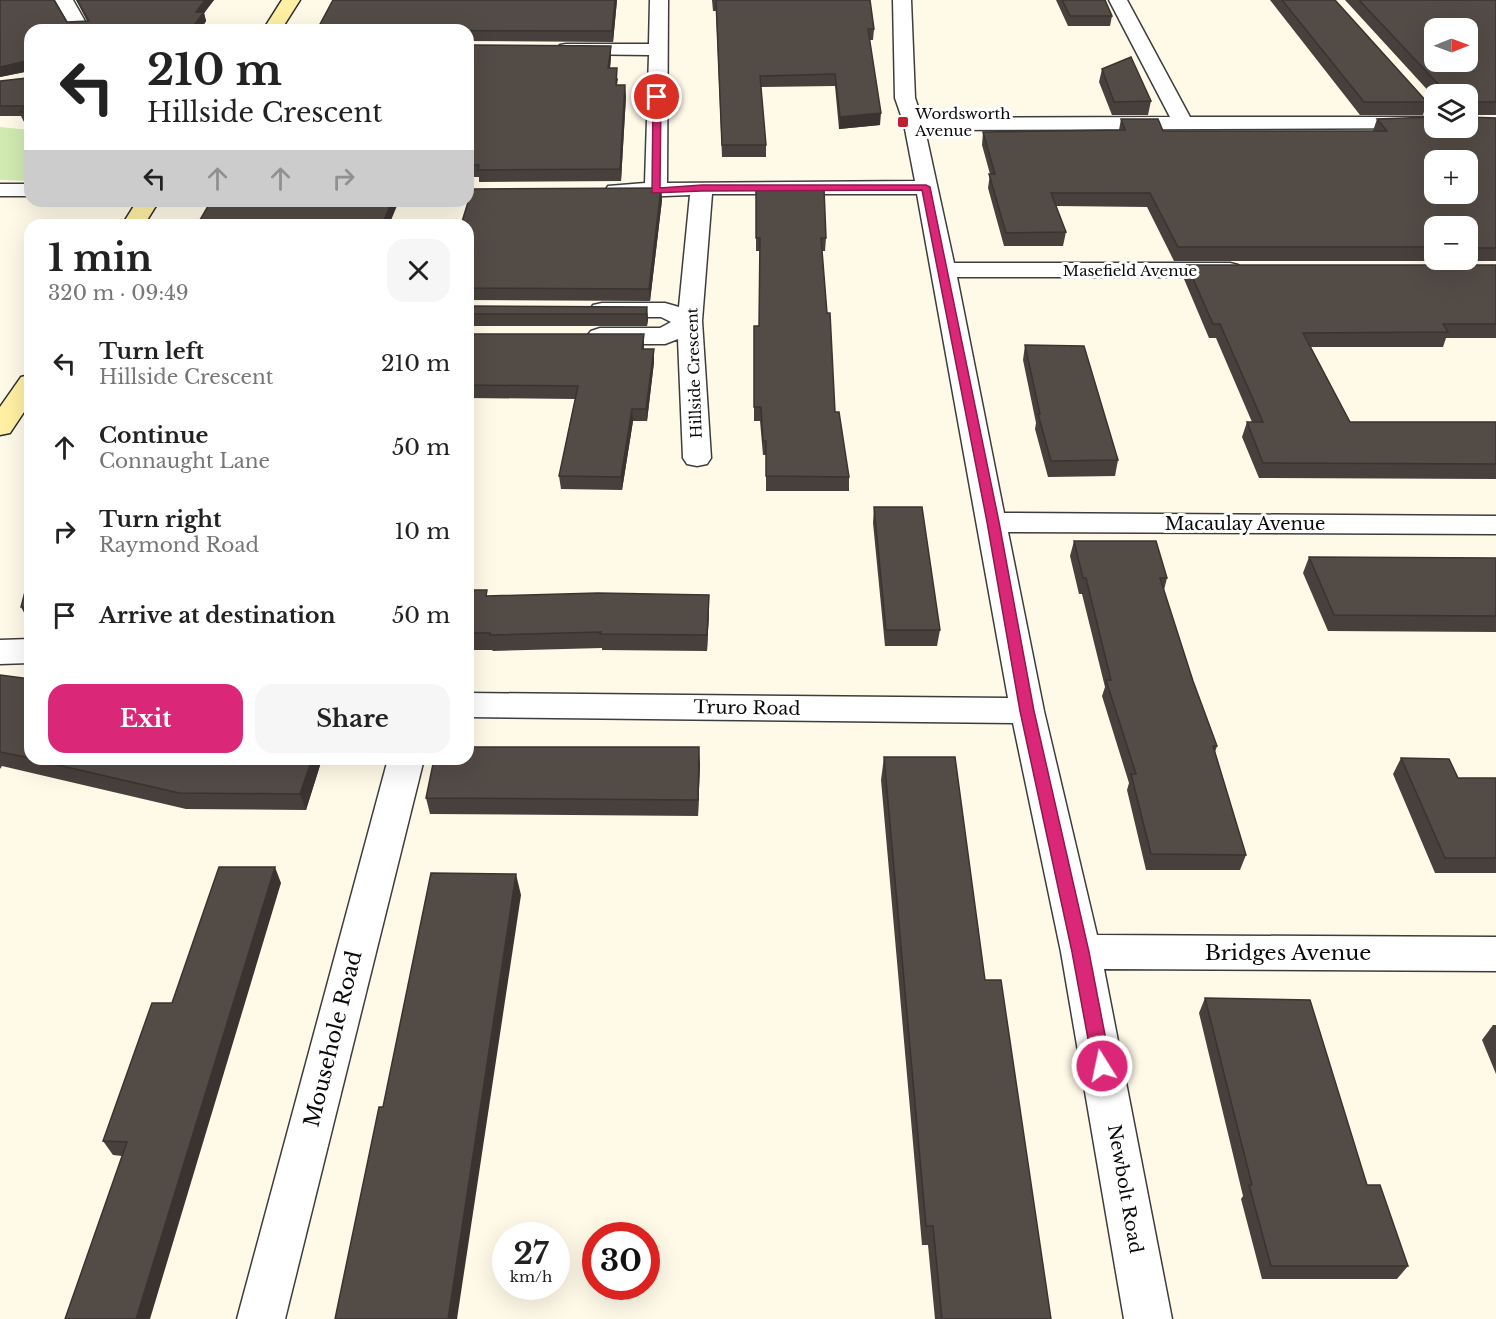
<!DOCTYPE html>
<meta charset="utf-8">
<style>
:root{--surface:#fff;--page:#f6f6f6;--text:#222;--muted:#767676;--accent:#db2777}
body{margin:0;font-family:"Libre Baskerville",serif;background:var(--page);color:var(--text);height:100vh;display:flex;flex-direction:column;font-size:22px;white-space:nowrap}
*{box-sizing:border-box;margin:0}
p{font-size:20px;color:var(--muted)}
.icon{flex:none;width:33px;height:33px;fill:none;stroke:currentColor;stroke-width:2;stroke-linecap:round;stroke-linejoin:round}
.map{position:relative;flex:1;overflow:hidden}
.drawer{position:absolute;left:24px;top:219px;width:450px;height:546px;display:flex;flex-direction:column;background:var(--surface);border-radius:18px;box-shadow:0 6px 24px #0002}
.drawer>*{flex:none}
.guide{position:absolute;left:24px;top:24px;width:450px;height:183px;border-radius:18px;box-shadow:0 6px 24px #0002;background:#fff;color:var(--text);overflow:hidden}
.needle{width:39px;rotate:89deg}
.controls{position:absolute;left:1424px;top:18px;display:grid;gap:12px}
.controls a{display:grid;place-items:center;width:54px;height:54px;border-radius:12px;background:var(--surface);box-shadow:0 6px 24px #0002;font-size:30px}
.speed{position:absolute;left:492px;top:1222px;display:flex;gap:12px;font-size:30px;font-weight:700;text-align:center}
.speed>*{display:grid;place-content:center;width:78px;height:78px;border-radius:50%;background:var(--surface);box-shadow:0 6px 24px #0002;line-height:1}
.speed small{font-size:15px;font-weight:400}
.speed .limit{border:9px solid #d22;background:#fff;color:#111}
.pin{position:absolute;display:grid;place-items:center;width:51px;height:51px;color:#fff;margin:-26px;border:3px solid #fff;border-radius:50%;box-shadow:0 2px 6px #0007}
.me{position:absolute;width:66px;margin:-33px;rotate:350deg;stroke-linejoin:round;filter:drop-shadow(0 0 4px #0008)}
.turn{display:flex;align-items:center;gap:21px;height:126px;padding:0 24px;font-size:27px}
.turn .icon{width:78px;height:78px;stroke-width:2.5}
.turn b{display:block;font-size:42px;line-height:51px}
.lanes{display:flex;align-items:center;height:57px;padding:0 24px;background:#0003;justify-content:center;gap:30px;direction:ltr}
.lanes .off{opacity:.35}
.round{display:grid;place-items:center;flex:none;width:63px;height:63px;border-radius:18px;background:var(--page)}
.head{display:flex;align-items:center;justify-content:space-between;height:102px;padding:0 24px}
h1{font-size:36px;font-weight:700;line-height:45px}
.action{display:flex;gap:12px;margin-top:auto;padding:12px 24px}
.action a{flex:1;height:69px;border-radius:18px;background:var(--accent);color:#fff;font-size:24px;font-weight:700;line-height:69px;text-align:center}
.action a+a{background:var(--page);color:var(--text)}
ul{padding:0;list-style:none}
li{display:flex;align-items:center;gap:18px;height:84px;padding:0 24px}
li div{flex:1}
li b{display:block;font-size:22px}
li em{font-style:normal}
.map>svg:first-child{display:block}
</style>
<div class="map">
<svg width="1496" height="1319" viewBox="0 0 1496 1319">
<rect width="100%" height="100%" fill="#fff9e8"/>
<polygon fill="#d1eab1" points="0,127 30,130 30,181 0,180"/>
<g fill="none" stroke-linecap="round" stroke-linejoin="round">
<g stroke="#3d3d3d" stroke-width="3">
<g id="street">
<polygon points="55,0 73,0 90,30 72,30"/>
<polygon points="650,0 668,0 667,183 915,181 904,124 895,98 893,0 911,0 915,98 922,118 1170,117 1109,0 1127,0 1190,117 1434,117 1434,128 1440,128 925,130 954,263 1230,263 1238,265 1242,270 1238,275 1230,277 957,277 1004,513 1496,516 1496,534 1008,532 1044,711 1097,935 1496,937 1496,971 1104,969 1172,1319 1124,1319 1061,952 1013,723 468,717 468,693 1008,698 917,194 712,194 702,321 711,458 707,464 697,466 687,464 683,458 678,339 665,344 600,344 591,341 587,336 591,331 600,328 660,328 671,322 661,317 602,317 593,315 590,310 593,305 602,303 665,303 679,307 690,195 616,198 608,196 605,191 608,186 645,183 649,55 566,54 560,53 557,49 560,45 566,44 649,44"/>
<rect x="0" y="184" width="30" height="12"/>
<polygon points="30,639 30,663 0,664 0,640"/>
<polygon points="388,759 424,759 285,1319 237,1319"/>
</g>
</g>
<g stroke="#2c2c2c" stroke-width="3">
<g id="secondary">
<polygon points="282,0 300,0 281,30 263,30"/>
<polygon points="137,201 159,201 144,225 122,225"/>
<polygon points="30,375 30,403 10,433 0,435 0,407 21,377"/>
</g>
</g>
<use href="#street" fill="#fff" fill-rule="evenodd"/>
<use href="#secondary" fill="#fff0a3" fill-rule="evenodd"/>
</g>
<g fill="#47403c" fill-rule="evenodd">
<polygon points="0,0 67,22 87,21 76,0 214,0 204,13 206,21 201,29 30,30 30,122 24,122 21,116 0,116 0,81 27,78 29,76 29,71 0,77"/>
<polygon points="333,0 617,0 613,42 468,41 468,30 320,30 319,26"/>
<polygon points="712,0 874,29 873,40 869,40 880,125 839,129 835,86 761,87 766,145 766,157 722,157 716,11 713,11"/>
<polygon points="1056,0 1105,0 1112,16 1110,26 1068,26"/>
<polygon points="1270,0 1335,0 1427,102 1423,115 1360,115"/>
<path d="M1345 0H1496V115H1469L1468 117 1496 118V261H1174L1147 207 1056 206 1066 232 1063 246H1004L988 188 990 174 982 145 983 132 1119 130 1121 119 1163 131H1373L1377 119 1467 128V94H1434V97ZM1434 226H1467V260H1434Z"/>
<polygon points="468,45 611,46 611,57 610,68 618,79 617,85 626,96 621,181 479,182 479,177 468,177"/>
<polygon points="1102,69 1151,101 1148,115 1112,115 1099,82"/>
<polygon points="661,188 662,200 650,301 468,300 468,225"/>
<polygon points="756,189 826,238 825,251 822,251 835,412 849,477 849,491 766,491 766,455 763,455 760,421 754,421 754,326 759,326 760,251 756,251"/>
<polygon points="1187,265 1496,265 1496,338 1446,338 1443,347 1311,347 1350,422 1496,422 1496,479 1259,478 1242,437 1247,422 1252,422 1216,338 1209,338 1184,279"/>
<polygon points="468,306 647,307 648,319 647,326 468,326"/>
<polygon points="468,334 644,346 644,349 654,362 647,421 633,421 622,490 561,489 559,476 575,399 468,398"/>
<polygon points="1025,345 1118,460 1115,476 1048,477 1035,429 1036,423 1023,360"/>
<polygon points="874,507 940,630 937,646 885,646 873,523"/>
<polygon points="1074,541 1167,578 1164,590 1193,681 1217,746 1215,752 1246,855 1240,870 1146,870 1127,790 1129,783 1102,696 1105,687 1082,594 1079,594 1070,556"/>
<polygon points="1309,557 1496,558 1496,632 1328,631 1303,573"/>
<polygon points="468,590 488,596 709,595 709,611 707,651 602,650 602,648 493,651 492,650 468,650"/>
<polygon points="0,675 30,679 30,759 322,759 306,810 186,809 2,766 0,769"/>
<polygon points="884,757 1051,1319 935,1319 928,1245 922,1245 881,780"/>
<polygon points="1401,758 1458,778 1496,778 1496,873 1435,873 1393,774"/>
<polygon points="700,763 698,816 430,814 426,798"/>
<polygon points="281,883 122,1156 113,1155 103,1141 172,1003"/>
<polygon points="1205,998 1367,1185 1408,1266 1397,1279 1262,1279 1241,1199 1243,1196 1199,1013"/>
<polygon points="1493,1025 1496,1025 1496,1074 1482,1040"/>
</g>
<g fill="#3a3431">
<polygon points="205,0 214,0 204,13 206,21 201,29 201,30 193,30 192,28 196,12"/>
<polygon points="615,0 617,0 613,42 612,31"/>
<polygon points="611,46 611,57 609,79 608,68"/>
<polygon points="26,61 30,71 0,77 0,67"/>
<polygon points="625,85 626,96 621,181 620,169"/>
<polygon points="881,113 880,125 839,129 840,117"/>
<polygon points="661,188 662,200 650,301 649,289"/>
<polygon points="392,201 399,201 389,225 382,225"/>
<polygon points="647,307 648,319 647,326 646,314"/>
<polygon points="644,334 644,346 642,362 642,349"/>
<polygon points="654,349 654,362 647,421 646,409"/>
<polygon points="632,409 633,421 622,490 621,477"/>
<polygon points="709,595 709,611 707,651 707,635"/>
<polygon points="30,606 30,620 28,620 21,607"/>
<polygon points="699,747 700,763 698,816 698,800"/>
<polygon points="312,759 322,759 306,810 300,794"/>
<polygon points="275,867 281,883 150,1319 136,1319"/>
<polygon points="516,874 521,895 457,1319 448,1319"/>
</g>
<g fill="#534b46" stroke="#3a3431" stroke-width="1.5" fill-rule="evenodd">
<polygon points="0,0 54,0 67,22 89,21 77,0 205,0 196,12 204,12 192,28 200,28 198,30 30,30 30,112 20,112 26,106 0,106 0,81 27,78 29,76 29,64 26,61 0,67"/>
<polygon points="333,0 615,0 612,31 323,30 326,26 319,26"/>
<polygon points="712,0 870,0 874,29 868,29 881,113 840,117 835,74 760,76 766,145 722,145 716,0"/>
<polygon points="1062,0 1105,0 1112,16 1070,16"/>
<polygon points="1282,0 1335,0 1427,102 1364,102"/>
<path d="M1359 0H1496V102H1472L1470 113H1467V94H1440V86ZM1434 28H1467V62H1434Z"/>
<polygon points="468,45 611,46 608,68 617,68 616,85 625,85 620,169 478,170 479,165 468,165"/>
<polygon points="1131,57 1151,101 1114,102 1102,69"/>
<path d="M1434 117V128H1467V117L1496 118V248H1467V226H1434V247H1178L1150 193H1051L1066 232 1006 233 989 174H995L983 132 1125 130 1121 119H1158L1163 131H1387L1377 119ZM1434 160H1467V194H1434Z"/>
<polygon points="661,188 649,289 468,288 468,225 461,225 472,189"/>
<polygon points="756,189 824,189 826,238 821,238 827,313 830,313 835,412 839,412 849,477 766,476 766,441 763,441 761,407 754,407 754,326 759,326 760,238 756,238"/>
<polygon points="211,201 392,201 382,225 197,225"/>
<polygon points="1187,265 1496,265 1496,324 1443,324 1448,332 1303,333 1350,422 1496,422 1496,464 1263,463 1247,422 1263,422 1220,324 1213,324"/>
<polygon points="468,306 647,307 646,314 468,314"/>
<polygon points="468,334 644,334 642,349 654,349 646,409 632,409 621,477 559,476 578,386 468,385"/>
<polygon points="1025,345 1084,346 1118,460 1051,461 1038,414 1040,414"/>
<polygon points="874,507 922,507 940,630 886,630"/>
<polygon points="1074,541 1156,541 1167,578 1160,578 1193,681 1217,746 1213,746 1246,855 1151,854 1131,774 1136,774 1106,680 1111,680 1086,578 1083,578"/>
<polygon points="1309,557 1496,558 1496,616 1334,615"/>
<polygon points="30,573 30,606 21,607"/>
<polygon points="468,590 487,590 486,596 598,593 709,595 707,635 600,634 601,632 490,635 490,633 468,633"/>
<polygon points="0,675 30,679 30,758 0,752"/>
<polygon points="468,747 699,747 698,800 426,798 434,759 468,759"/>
<polygon points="884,757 955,757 985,980 1001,980 1051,1319 942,1319 933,1226 926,1226"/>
<polygon points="1401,758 1449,759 1458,778 1496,778 1496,858 1445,858"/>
<polygon points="32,759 312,759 300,794 179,793"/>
<polygon points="219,867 275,867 136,1319 65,1319 127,1142 103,1141 152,1003 172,1003"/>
<polygon points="431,873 516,874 448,1319 335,1319 379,1107 383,1107"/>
<polygon points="1205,998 1310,1000 1367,1185 1380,1185 1408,1266 1271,1266 1249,1185 1252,1185"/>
</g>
<polygon fill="#db2777" stroke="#8e194d" stroke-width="1.5" points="657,94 661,97 660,188 702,185 926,185 930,187 999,522 1034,711 1089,952 1111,1066 1108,1072 1102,1075 1096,1072 1093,1066 1072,952 1020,711 987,522 922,190 702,191 652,193 653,97"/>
<rect fill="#be1f2e" stroke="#fff" stroke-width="2" x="897" y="116" width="12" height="12" rx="3"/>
<g text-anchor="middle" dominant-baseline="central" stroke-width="6" stroke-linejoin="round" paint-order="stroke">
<g font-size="15" fill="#0a0a0a" stroke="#fff" text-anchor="start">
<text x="915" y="113">Wordsworth<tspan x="915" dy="17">Avenue</tspan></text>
</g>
<g font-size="15" fill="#0a0a0a" stroke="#fff">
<text x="1130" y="270">Masefield Avenue</text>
<text transform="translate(694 373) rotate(-92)">Hillside Crescent</text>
</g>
<g font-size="18" fill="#0a0a0a" stroke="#fff">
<text x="1245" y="524">Macaulay Avenue</text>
<text transform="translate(747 708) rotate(1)">Truro Road</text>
<text transform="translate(1125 1189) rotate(80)">Newbolt Road</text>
</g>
<g font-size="21" fill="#0a0a0a" stroke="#fff">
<text x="1288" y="953">Bridges Avenue</text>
<text transform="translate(333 1039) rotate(-76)">Mousehole Road</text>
</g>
</g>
</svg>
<div class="controls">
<a><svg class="needle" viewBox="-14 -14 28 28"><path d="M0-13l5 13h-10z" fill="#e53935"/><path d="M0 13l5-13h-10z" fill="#767676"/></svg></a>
<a><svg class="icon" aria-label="layers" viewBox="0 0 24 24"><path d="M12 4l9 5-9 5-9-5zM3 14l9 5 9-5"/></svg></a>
<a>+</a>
<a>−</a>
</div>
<div class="speed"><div>27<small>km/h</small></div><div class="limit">30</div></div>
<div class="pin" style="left:657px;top:97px;background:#d93025"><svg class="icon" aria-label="arrive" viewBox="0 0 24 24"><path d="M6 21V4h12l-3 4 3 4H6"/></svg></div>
<svg class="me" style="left:1102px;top:1066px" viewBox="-20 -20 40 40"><circle r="17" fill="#db2777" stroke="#fff" stroke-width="3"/><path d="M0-11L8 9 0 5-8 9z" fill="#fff"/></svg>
<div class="guide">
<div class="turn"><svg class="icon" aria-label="left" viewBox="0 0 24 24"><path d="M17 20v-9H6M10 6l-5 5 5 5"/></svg><div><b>210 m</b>Hillside Crescent</div></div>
<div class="lanes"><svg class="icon" aria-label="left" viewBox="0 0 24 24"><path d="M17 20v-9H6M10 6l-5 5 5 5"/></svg><svg class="icon off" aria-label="ahead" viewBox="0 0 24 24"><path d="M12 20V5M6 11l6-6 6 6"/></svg><svg class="icon off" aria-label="ahead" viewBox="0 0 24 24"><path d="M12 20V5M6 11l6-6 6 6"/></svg><svg class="icon off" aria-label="right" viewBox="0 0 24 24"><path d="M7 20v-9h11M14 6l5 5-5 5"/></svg></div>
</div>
<section class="drawer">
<div class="head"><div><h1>1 min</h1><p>320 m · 09:49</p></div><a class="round"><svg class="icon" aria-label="close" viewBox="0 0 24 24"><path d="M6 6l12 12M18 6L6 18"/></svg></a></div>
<ul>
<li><svg class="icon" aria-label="left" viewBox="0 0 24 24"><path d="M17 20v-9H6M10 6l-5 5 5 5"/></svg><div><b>Turn left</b><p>Hillside Crescent</p></div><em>210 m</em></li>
<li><svg class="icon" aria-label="ahead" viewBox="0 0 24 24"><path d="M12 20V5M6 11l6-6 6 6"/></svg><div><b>Continue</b><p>Connaught Lane</p></div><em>50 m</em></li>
<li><svg class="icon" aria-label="right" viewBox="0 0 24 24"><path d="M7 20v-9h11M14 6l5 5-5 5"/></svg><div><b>Turn right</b><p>Raymond Road</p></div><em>10 m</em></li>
<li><svg class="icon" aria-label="arrive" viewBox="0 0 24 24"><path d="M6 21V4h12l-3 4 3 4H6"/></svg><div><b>Arrive at destination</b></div><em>50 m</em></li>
</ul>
<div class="action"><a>Exit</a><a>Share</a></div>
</section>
</div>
